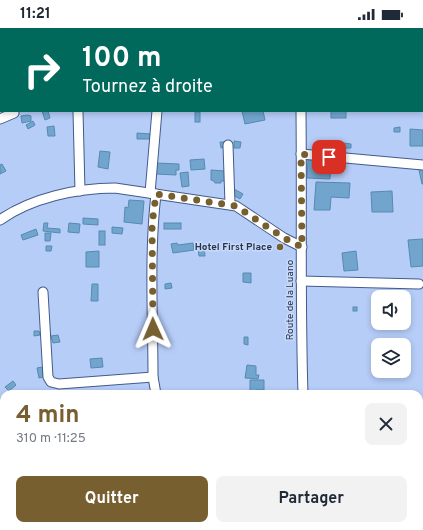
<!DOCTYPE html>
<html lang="fr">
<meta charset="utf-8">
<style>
:root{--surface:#fff;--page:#f2f2f3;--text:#1f2937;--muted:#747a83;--accent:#775f2f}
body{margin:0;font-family:Overpass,sans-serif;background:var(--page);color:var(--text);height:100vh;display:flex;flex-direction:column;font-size:15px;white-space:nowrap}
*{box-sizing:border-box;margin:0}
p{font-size:13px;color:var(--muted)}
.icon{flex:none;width:22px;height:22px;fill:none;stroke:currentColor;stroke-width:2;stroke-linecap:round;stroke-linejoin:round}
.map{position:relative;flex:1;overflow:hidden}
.sheet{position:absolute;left:0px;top:362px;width:423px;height:140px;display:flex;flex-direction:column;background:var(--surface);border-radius:12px 12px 0 0;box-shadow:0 2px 6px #0003}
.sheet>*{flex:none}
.hud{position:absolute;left:0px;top:0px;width:423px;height:84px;box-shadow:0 2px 6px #0003;background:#00695c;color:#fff;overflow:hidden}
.tools{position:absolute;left:371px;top:262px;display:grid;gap:8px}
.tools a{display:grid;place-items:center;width:40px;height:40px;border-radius:8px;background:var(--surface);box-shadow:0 2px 6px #0003;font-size:20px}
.pin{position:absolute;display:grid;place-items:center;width:34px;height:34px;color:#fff;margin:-17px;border-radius:8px;box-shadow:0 2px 6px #0006}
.me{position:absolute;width:44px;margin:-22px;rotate:359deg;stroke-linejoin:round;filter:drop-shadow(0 0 3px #0008)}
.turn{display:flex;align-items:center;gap:14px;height:84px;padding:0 16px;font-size:18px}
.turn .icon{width:52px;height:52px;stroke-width:2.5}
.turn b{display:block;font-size:28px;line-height:34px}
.round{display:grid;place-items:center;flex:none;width:42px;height:42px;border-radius:8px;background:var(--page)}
.headline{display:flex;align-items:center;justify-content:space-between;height:68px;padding:0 16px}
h1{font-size:24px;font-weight:700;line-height:30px;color:var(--accent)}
.button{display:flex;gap:8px;margin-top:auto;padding:8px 16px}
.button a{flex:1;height:46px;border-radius:8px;background:var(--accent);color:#fff;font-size:16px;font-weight:700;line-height:46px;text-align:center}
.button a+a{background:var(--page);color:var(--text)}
.status{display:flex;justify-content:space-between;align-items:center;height:28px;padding:0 20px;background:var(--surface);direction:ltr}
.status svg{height:11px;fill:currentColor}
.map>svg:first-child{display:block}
</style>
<div class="status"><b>11:21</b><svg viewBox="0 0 49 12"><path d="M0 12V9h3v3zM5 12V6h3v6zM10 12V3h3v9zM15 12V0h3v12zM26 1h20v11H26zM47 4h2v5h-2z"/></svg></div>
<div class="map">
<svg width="423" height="502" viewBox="0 0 423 502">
<rect width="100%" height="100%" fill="#b6cdf8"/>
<g fill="#71a5ce" stroke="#568ab1">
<polygon points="42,83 48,83 50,90 45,92"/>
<polygon points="242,83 263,83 265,92 245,96"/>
<rect x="331" y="83" width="15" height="7"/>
<rect x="195" y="84" width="5" height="10"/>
<polygon points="28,87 31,88 31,93 22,95 21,88"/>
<polygon points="33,93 35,97 28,101 26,97"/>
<polygon points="54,98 55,108 48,108 47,99"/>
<polygon points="400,99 400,104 394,104 394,100"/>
<polygon points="410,101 423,102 423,118 410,118"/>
<polygon points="137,105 151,106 150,111 137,111"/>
<polygon points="234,113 241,114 240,120 234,120"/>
<polygon points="220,114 225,114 226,119 221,120"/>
<polygon points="343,115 351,116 351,120 343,120"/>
<polygon points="100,123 110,124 108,141 98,139"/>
<polygon points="308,130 331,131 330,151 307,150"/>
<polygon points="204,131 205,141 191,142 190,132"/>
<polygon points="157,135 179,136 179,142 176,142 176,147 156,146"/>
<polygon points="2,136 6,143 0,146 0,137"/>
<polygon points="423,141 423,156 422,156 419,142"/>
<polygon points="211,142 225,143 224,153 221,153 221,155 215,155 214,153 211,152"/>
<polygon points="188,144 189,158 182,159 180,145"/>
<polygon points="316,154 350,155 349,170 331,169 330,182 314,182"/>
<polygon points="234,161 243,166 240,171 231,166"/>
<polygon points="392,163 393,184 372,184 371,164"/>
<polygon points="129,172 144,173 142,196 124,194 125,179 128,180"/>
<polygon points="83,190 98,191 98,197 83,196"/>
<polygon points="44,195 48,195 47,200 60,201 60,205 43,203"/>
<polygon points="69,195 80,196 79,205 68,204"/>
<rect x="164" y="195" width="17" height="6"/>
<polygon points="112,199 123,200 122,206 112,205"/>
<polygon points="36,201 38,207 23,212 21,207"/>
<rect x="99" y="203" width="6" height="14"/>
<polygon points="45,205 51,205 50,213 45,213"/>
<polygon points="423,211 423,238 411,239 408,212"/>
<polygon points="177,215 178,217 193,215 194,222 173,225 171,216"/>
<polygon points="46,218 52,218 51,223 46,223"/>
<polygon points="204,219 205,228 199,228 198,220"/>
<polygon points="99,223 99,239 86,239 86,224"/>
<polygon points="356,223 358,242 344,243 342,225"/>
<polygon points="243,245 251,245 251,255 243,254"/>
<polygon points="171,255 172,260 165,261 165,256"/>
<polygon points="92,256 98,256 98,273 91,273"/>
<rect x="353" y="279" width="4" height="4"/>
<polygon points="34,303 39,303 40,307 34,308"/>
<polygon points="58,307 60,314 53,315 51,308"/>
<polygon points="244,309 248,309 248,317 244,316"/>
<polygon points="102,330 103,339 91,340 90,331"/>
<polygon points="247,337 256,338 256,347 259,347 258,351 245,350"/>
<polygon points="42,339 44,349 39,350 37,340"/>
<polygon points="250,352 264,352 264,362 256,362 255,365 250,365"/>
<polygon points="13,353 16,357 9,363 5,359"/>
<polygon points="419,417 423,417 423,432 419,433"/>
<polygon points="0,439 4,444 4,458 1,460"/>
<polygon points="37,498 51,498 54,502 45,502 42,498 39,500"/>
<polygon points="87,498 96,498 89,502"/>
<polygon points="368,498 375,498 375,502 361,502 360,500"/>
<polygon points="402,498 414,498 415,502 403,502"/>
</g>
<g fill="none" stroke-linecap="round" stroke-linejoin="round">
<g stroke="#425b8a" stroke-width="11">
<g id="minor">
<polyline points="8,0 8,1"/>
<polyline points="306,1 306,0"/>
<polyline points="78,83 80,163"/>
<path d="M301 83C302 177 300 272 303 366"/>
<polyline points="0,91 14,85"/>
<polyline points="228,117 230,176"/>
<polyline points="301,126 423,137"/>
<polyline points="150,165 157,83"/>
<path d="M0 192C31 170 77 160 115 160L236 178 284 210 302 219"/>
<polyline points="301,253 419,256"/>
<polyline points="43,264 48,349 51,354 59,356 153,349"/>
<path d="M156 366 153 349C153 288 149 227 156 166"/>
<polyline points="0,390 4,392"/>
<polyline points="419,472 423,471"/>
<polyline points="146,498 155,502"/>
<polyline points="122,502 127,498"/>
<polyline points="303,502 303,498"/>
</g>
</g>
<use href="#minor" stroke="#fff" stroke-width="9"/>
</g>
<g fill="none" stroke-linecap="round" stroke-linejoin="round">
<polyline stroke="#775f2f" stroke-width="7" stroke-dasharray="0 12.6" points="153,301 152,197 156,166 236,178 284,210 302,219 301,126 329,129"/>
</g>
<circle fill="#775f2f" stroke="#c8dafb" stroke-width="1.5" cx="280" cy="219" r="4"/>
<g text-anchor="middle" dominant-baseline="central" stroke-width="3" stroke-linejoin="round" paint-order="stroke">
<g font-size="10" font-weight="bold" fill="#293449" stroke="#c8dafb" text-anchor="end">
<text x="272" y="219">Hotel First Place</text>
</g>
<g font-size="10" fill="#293449" stroke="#c8dafb">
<text transform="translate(290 272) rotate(-90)">Route de la Luano</text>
</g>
</g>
</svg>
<div class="tools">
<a><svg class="icon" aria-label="sound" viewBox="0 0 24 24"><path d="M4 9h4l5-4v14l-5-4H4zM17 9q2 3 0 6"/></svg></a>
<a><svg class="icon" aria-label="layers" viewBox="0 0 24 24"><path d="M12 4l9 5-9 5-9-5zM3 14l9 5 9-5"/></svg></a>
</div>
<div class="pin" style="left:329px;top:129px;background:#d93025"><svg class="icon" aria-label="arrive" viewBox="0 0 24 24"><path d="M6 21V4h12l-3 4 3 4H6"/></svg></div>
<svg class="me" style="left:153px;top:301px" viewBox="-20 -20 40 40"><path d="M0-17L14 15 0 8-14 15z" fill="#775f2f" stroke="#fff" stroke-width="4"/></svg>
<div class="hud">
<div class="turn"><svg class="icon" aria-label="right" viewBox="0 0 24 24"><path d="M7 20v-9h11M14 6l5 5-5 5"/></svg><div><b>100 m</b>Tournez à droite</div></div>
</div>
<section class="sheet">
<div class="headline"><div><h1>4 min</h1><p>310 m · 11:25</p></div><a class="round"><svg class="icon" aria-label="close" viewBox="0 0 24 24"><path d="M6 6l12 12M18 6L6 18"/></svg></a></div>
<div class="button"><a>Quitter</a><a>Partager</a></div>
</section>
</div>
